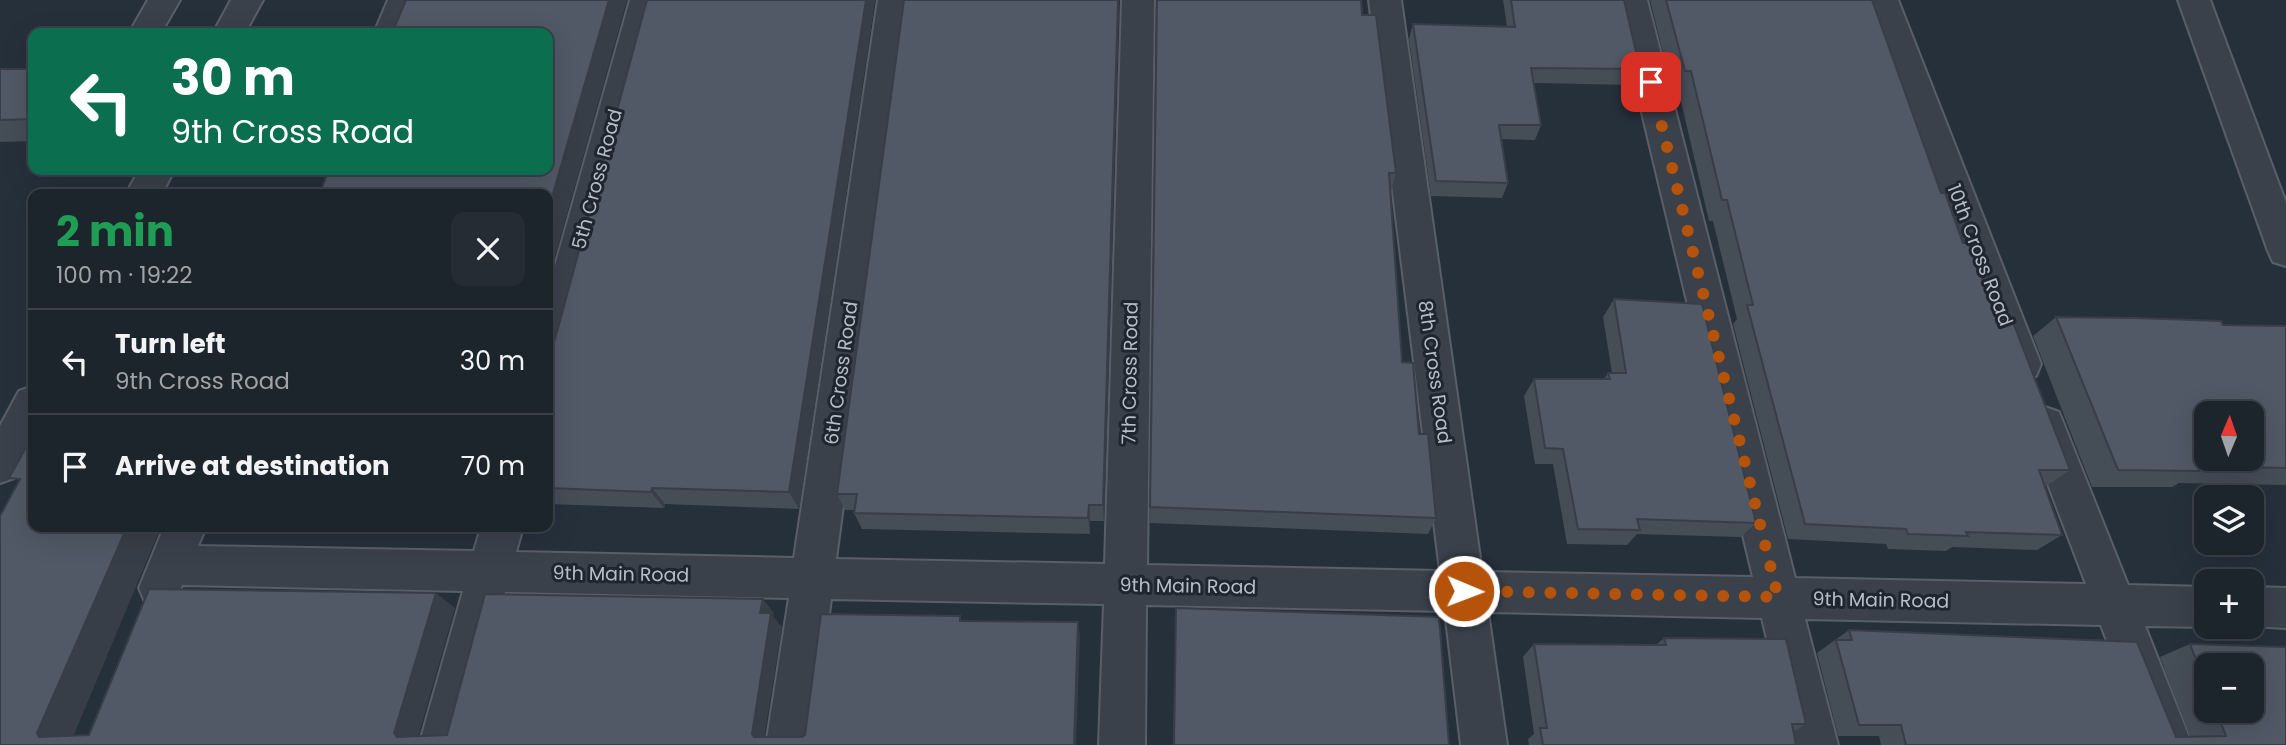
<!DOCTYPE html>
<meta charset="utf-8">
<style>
:root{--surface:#1c242c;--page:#252c34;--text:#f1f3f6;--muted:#a0a4a9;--line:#3a4148}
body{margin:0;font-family:Poppins,sans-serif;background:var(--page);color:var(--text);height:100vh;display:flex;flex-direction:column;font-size:26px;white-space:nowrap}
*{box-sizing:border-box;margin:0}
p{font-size:23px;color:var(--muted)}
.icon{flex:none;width:38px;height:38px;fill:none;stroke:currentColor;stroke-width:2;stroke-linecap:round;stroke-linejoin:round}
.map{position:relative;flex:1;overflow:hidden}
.drawer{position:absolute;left:28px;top:189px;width:525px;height:343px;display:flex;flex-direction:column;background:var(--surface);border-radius:14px;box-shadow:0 7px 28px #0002,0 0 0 2px var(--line)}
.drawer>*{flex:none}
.guide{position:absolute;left:28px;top:28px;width:525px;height:147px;border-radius:14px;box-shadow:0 7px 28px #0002,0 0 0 2px var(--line);background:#0b6e4f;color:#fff;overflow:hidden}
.needle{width:46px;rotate:2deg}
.controls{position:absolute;left:2194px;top:401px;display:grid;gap:14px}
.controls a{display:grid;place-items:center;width:70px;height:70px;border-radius:14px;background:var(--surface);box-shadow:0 7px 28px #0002,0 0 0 2px var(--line);font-size:35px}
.pin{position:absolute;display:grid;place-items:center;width:60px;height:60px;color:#fff;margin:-30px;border-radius:14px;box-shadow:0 4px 10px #0006}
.me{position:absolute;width:77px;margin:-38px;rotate:91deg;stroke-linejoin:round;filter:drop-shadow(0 0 5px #0008)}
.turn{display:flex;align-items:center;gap:24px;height:147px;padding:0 28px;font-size:32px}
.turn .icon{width:91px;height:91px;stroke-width:2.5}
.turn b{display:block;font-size:49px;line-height:60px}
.round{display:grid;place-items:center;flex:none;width:74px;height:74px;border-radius:14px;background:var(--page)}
.overview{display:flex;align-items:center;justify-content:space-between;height:119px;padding:0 28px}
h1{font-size:42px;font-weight:700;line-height:52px;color:#1e9e55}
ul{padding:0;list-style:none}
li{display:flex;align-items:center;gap:21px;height:105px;padding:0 28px;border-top:2px solid var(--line)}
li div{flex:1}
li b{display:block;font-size:26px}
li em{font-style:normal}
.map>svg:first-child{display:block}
</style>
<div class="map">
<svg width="2286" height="745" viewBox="0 0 2286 745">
<rect width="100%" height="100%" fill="#26303b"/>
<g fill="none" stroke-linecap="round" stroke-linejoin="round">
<g stroke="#585f69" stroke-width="4">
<g id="street">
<polygon points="148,0 180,0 161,33 129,33"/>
<polygon points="231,0 263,0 245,33 213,33"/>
<polygon points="388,0 420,0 406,33 374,33"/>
<polygon points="630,0 662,0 567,358 562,370 548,374 548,291"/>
<polygon points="878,0 910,0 836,559 1105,564 1122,0 1154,0 1147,565 1440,571 1369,0 1401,0 1482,572 1753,577 1615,0 1647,0 1795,578 2086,584 2025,424 2031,412 2045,407 2059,412 2128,585 2207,587 2207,626 2209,626 2207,627 2145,626 2192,745 2146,745 2101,625 1805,619 1838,745 1792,745 1762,618 1488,612 1507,745 1461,745 1445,611 1146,605 1145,745 1099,745 1104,604 831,599 812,745 766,745 789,598 505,592 465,745 419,745 463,591 182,585 175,602 160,608 145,602 139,588 164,527 206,527 198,546 474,551 481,527 523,527 516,552 794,558"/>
<polygon points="1866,0 1898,0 2041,364 2036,376 2022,381 2008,376 2003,364"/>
<polygon points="2178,0 2210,0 2286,203 2286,266 2273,262 2268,251"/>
<polygon points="139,170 174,170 162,194 126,194"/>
<polygon points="33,386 33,441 14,478 0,483 0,426 19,391"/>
<polygon points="2252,587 2286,588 2286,628 2250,626 2252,626"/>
</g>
</g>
<use href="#street" fill="#3a414b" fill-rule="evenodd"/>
</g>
<g fill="#454d57" fill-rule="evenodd">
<polygon points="647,0 875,0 799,509 665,504 664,508 548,504 548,353 555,339"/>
<polygon points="904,0 1119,0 1104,521 1090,521 1090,534 862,529 854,513 855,510 845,510 837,494"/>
<polygon points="1157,0 1362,15 1396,173 1390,195 1402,362 1419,434 1436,518 1428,534 1150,523"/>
<polygon points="1503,0 1624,0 1640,69 1633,85 1534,83 1541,125 1535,140 1501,139 1508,183 1502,198 1431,196 1409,39 1413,24 1507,26"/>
<polygon points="1650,0 1872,0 1941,193 1996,317 2070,470 2046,486 2045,486 2062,535 2037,550 1952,547 1946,551 1888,549 1886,544 1788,539 1733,324 1737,319 1713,221 1709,221 1679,93 1673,93"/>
<polygon points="0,69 33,69 33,141 0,142"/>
<polygon points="1614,299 1756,523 1741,537 1637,534 1627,545 1567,544 1553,464 1535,464 1524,396 1534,379 1604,379 1608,373 1612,373 1603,317"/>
<polygon points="2056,317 2223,325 2286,326 2286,485 2179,483 2172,487 2092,487 2033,336"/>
<polygon points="1176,608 1449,745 1173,745"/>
<path d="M1849 630 2176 737H2190L2160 657 2190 644 2286 745H1881L1879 736H1838L1817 653ZM2207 665 2252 710H2207Z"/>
<polygon points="1664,638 1806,724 1793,732 1796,745 1529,745 1528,739 1534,734 1523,657 1534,644 1656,645"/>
</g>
<g fill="#383e47">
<polygon points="609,0 627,0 548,282 548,211"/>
<polygon points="866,0 875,0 799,509 789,492"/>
<polygon points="1118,0 1119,0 1104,521 1103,505"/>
<polygon points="652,488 665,504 664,508 651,492"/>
<polygon points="1089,505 1090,521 1090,534 1088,518"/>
<polygon points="127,527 161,527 70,744 39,737 37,733"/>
<polygon points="436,593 455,608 416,744 397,737 394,733"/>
<polygon points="763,599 774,613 773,616 782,627 763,745 752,734 760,613"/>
<polygon points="1078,622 1080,636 1076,745 1074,745"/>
</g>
<g fill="#505965" stroke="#383e47" stroke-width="2" fill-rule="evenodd">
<polygon points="406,0 609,0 548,211 548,194 319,194 329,170 548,170 548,33 392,33"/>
<polygon points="647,0 866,0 789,492 652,488 651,492 548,488 548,353 555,339"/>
<polygon points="904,0 1118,0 1103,505 1089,505 1088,518 854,513 857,494 837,494"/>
<polygon points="1157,0 1361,0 1362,15 1376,15 1396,173 1389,173 1402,362 1413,363 1419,434 1428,434 1436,518 1150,507"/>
<polygon points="1511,0 1624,0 1640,69 1531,68 1541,125 1499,125 1508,183 1436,181 1413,24 1515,27"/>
<polygon points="1666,0 1872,0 1941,193 1945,193 1963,243 1969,243 1996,317 2011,317 2070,470 2039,470 2062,535 1966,532 1968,536 1908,534 1906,529 1805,524 1747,305 1753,305 1727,200 1722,200 1691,71 1685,71"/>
<polygon points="0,69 33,69 33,119 0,120"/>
<polygon points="1614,299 1702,304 1756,523 1637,519 1640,530 1578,529 1563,449 1545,448 1534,379 1610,379 1608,373 1626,373"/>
<path d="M2056 317 2135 318 2221 321 2223 325 2286 326V468L2197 466 2199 471 2118 470ZM2207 413H2252V458H2207Z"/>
<polygon points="33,435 33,527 127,527 37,733 39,737 89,735 149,589 436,593 394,733 397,737 447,735 485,594 763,599 760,613 771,613 752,734 754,737 802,737 805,735 821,614 960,616 960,621 1078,622 1074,745 0,745 0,516 20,479 9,478"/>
<polygon points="1176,608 1439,617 1449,745 1174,745"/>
<polygon points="1849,630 2137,642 2176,737 2226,736 2216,710 2252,710 2252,665 2207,665 2207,687 2190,644 2286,647 2286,745 1906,745 1901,725 1859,725 1836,640 1852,640"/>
<polygon points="1664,638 1786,639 1806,724 1792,724 1796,745 1543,745 1540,728 1547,728 1534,644 1666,645"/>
</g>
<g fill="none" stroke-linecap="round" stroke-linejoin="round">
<polyline stroke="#b45309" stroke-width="12" stroke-dasharray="0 21.6" points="1464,591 1778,597 1651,82"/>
</g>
<g text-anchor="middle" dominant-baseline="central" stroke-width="6" stroke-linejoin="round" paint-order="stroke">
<g font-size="19" fill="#b6bdc6" stroke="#1f2630">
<text transform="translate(597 179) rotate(-75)">5th Cross Road</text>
<text transform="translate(1980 255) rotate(69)">10th Cross Road</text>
<text transform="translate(1435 372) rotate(82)">8th Cross Road</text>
<text transform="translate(841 373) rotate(-82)">6th Cross Road</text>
<text transform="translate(1130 373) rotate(-89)">7th Cross Road</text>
<text transform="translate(621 574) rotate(1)">9th Main Road</text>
<text transform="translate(1188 586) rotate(1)">9th Main Road</text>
<text transform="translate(1881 600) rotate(1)">9th Main Road</text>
</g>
</g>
</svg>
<div class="controls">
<a><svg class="needle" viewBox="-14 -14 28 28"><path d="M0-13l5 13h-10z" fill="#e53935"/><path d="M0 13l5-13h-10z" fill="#a0a4a9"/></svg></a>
<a><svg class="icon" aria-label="layers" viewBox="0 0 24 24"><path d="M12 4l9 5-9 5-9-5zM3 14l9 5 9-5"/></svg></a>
<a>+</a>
<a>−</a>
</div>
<div class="pin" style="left:1651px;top:82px;background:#d93025"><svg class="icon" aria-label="arrive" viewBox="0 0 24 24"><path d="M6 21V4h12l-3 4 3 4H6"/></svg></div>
<svg class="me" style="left:1464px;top:591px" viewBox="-20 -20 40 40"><circle r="17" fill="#b45309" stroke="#fff" stroke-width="3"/><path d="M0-11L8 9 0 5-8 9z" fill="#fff"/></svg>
<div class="guide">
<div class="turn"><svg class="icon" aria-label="left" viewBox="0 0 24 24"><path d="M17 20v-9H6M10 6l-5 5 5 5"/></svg><div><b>30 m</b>9th Cross Road</div></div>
</div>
<section class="drawer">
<div class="overview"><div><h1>2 min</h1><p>100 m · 19:22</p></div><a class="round"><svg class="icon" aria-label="close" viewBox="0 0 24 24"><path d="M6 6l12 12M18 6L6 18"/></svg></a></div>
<ul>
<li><svg class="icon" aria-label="left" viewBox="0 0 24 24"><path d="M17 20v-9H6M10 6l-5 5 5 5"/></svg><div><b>Turn left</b><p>9th Cross Road</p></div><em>30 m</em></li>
<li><svg class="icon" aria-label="arrive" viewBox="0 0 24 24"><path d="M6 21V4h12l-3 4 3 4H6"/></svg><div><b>Arrive at destination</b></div><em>70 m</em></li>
</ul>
</section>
</div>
